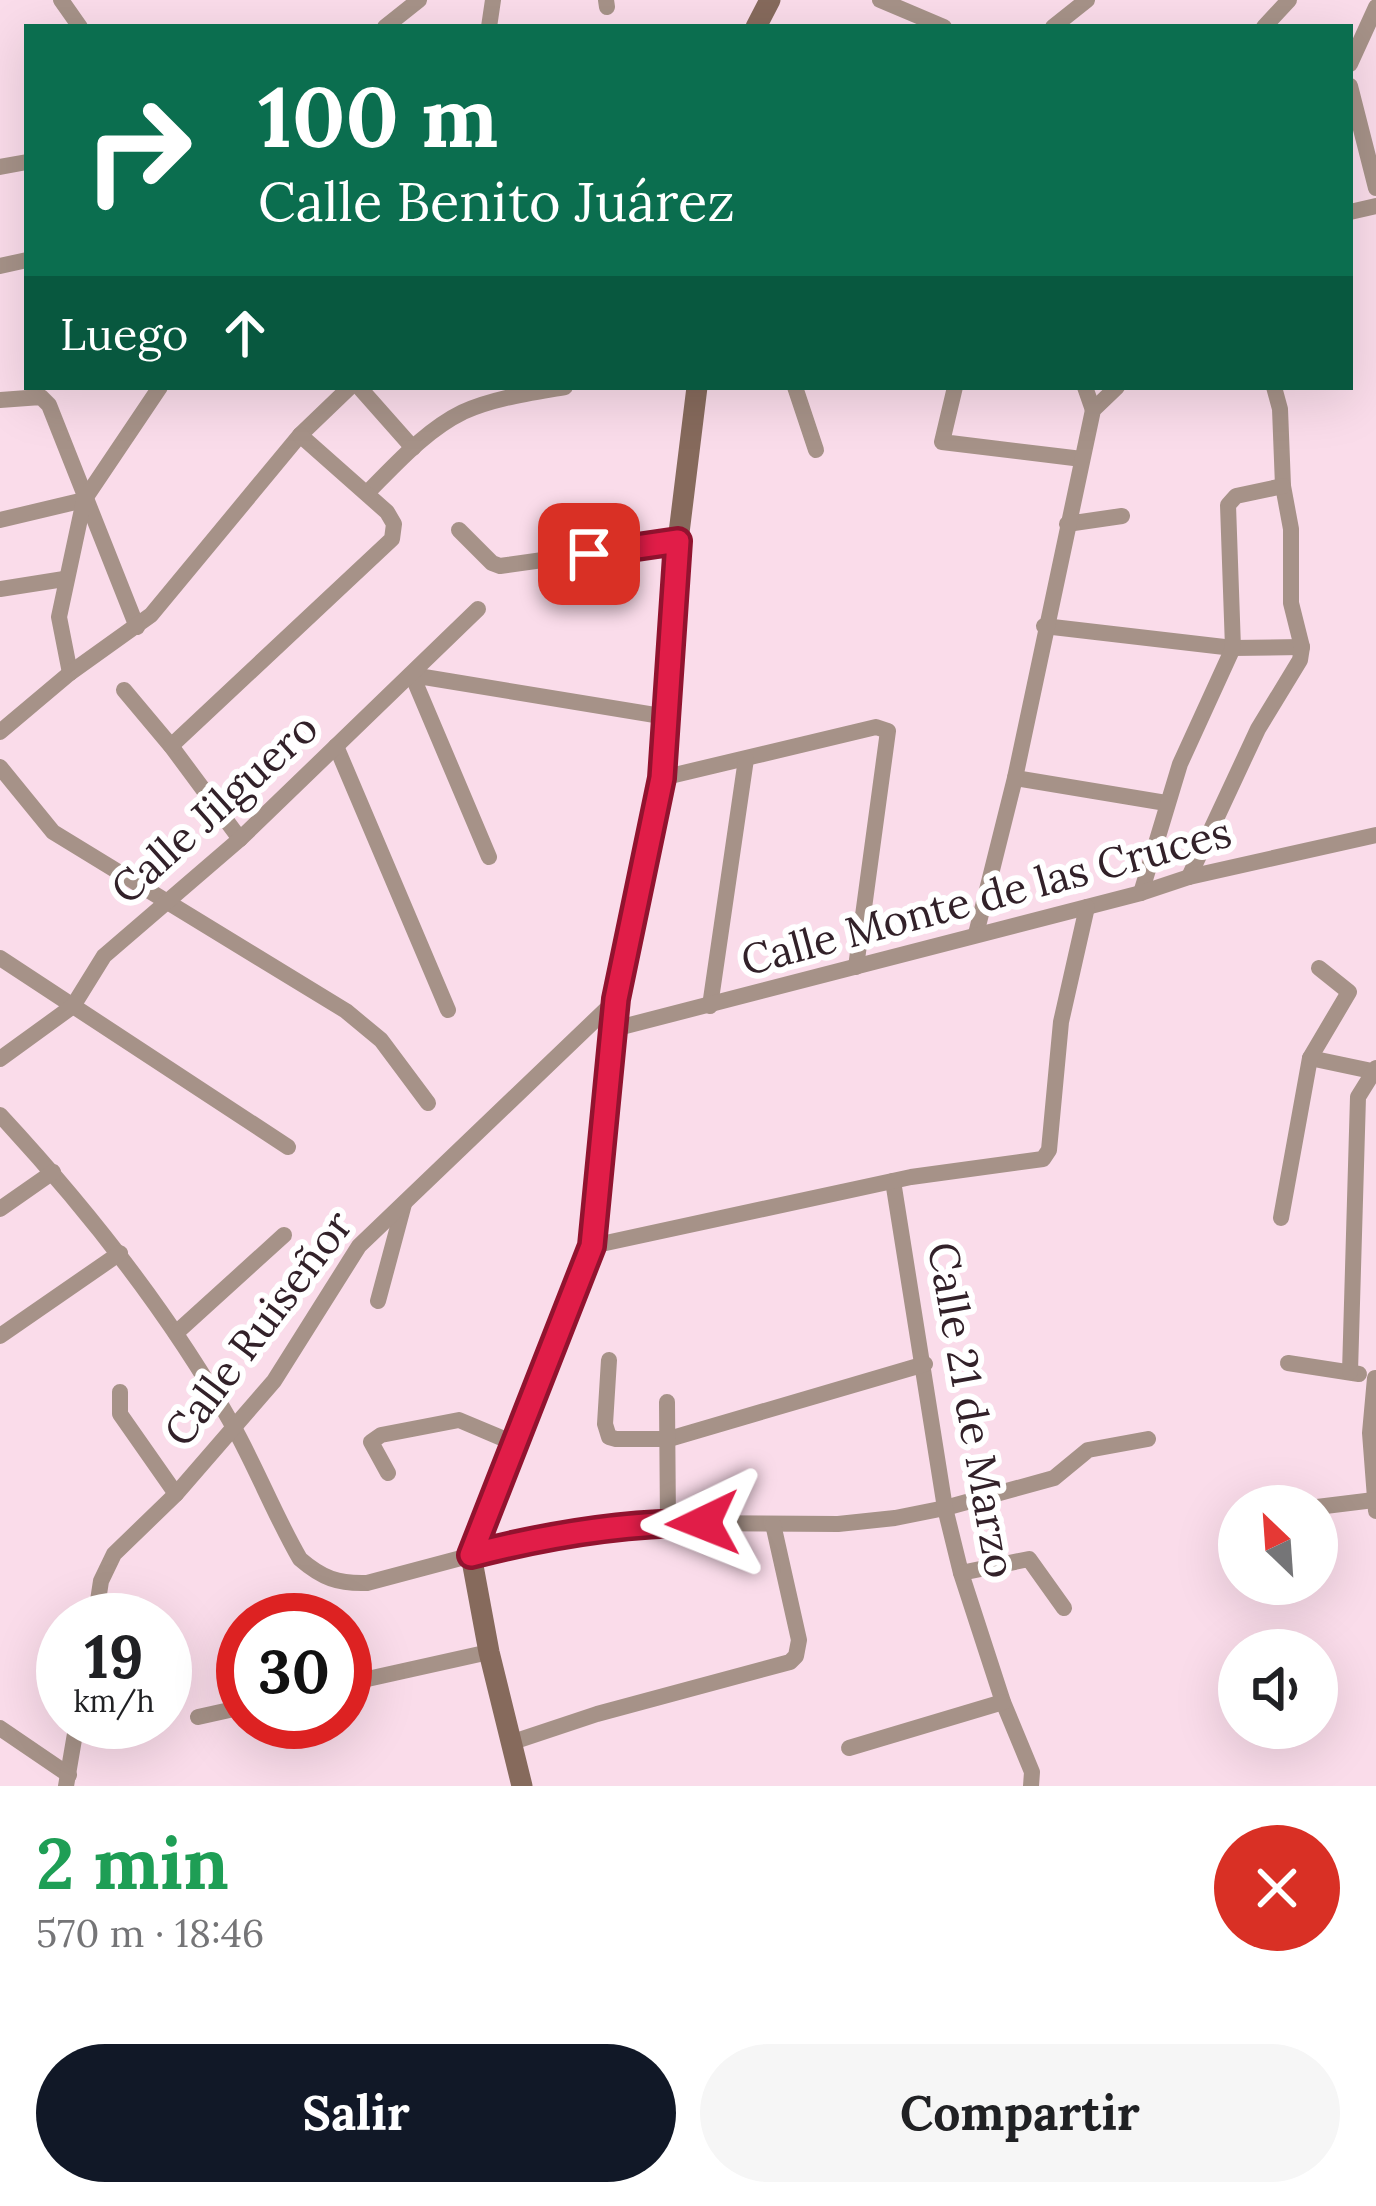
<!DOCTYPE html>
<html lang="es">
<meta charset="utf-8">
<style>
:root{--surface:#fff;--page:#f6f6f6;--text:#202124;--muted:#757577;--accent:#111827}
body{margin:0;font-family:Lora,serif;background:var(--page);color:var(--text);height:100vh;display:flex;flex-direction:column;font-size:45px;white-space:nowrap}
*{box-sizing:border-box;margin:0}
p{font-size:39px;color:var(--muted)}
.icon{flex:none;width:66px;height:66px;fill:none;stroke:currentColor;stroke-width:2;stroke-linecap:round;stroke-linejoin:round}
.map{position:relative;height:1786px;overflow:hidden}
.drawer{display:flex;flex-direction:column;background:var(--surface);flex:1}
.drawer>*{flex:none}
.top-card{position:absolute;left:24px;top:24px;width:1329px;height:366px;border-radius:0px;box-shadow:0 12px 48px #0002;background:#0b6e4f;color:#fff;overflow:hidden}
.needle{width:78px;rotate:335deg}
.fabs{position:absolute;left:1218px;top:1485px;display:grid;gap:24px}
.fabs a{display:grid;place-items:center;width:120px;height:120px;border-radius:50%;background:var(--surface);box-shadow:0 12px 48px #0002;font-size:60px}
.speed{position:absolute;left:36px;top:1593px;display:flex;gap:24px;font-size:60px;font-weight:700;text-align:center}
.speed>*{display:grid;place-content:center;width:156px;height:156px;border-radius:50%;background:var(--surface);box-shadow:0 12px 48px #0002;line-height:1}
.speed small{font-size:30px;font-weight:400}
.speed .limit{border:18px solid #d22;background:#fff;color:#111}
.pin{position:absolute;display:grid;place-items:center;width:102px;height:102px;color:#fff;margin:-51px;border-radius:24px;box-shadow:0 6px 18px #0006}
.me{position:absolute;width:132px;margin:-66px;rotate:268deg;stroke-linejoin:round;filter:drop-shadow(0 0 9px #0008)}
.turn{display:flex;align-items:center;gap:42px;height:252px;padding:0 36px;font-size:54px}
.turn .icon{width:156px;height:156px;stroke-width:2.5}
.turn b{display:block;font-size:84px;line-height:102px}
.then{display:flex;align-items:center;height:114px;padding:0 36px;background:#0003;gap:24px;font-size:45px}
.round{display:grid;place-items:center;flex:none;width:126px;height:126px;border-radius:63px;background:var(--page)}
.summary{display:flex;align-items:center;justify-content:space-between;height:204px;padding:0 36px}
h1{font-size:72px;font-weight:700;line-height:90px;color:#1e9e55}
.button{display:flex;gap:24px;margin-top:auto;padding:24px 36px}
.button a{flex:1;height:138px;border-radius:72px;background:var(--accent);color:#fff;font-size:48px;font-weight:700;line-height:138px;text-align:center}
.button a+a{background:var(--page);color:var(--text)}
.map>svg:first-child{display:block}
</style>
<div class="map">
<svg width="1376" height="1786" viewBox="0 0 1376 1786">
<rect width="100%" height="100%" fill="#fadcea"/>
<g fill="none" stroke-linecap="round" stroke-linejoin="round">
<g stroke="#a69288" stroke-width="16">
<polyline points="61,0 80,27"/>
<polyline points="606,0 607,7"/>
<polyline points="880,0 944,27"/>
<polyline points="385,27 419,0"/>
<polyline points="489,27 493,0"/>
<polyline points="1053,27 1087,0"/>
<polyline points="1264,27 1289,0"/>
<polyline points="1350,64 1376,7"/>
<polyline points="1350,86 1376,188"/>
<polyline points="0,167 27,162"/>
<polyline points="1350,212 1376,206"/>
<polyline points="0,266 27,260"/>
<polyline points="359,387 413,448"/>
<polyline points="795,387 816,450"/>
<polyline points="955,387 942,442 1082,459"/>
<polyline points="1085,387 1093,410"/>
<polyline points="0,400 41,397 49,405 137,627"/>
<path d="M368 492C396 464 426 430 463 412 494 398 531 393 565 387"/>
<polyline points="0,520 84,500"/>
<polyline points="1067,524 1122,516"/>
<polyline points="459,530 492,563 500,566 678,541"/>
<polyline points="0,589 64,579"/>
<polyline points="1044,626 1233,648 1302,647"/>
<polyline points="70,673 59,617 84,500 160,387"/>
<polyline points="124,690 171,746 240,839"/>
<polyline points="0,732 70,673 151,615 300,435 350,387"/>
<polyline points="171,746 392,539 394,524 387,512 300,435"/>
<polyline points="336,746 448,1010"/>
<polyline points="0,767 53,832 346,1011 381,1040 428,1103"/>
<polyline points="662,778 876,727 888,731 856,967"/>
<polyline points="1015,778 1166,803"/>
<polyline points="489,857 412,675 667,717"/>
<polyline points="1189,877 1258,729 1300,660 1302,647 1291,603 1291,529 1283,486 1280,409 1274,387"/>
<polyline points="1141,893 1180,764 1233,648 1228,505 1236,496 1283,486"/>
<polyline points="976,934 1015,778 1093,410 1117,387"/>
<polyline points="0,958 288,1147"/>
<polyline points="710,1006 746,759"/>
<polyline points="614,1029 1141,893 1189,877 1376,835"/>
<polyline points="1310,1058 1376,1072"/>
<polyline points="0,1059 73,1006 104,956 240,839 478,609"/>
<path d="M0 1115C89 1211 169 1312 233 1426 257 1469 275 1516 300 1559 322 1578 338 1584 367 1583L540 1537 601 1529 668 1523 838 1524 895 1518 945 1508 1054 1478 1088 1450 1148 1439"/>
<polyline points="893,1181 945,1508 961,1573 1003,1702 1032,1772 1031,1786"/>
<polyline points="0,1209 53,1172"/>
<polyline points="1281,1218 1310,1058 1349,992 1319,968"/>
<polyline points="592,1246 911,1177 1043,1159 1049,1150 1061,1022 1087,907"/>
<polyline points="378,1301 404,1204"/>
<polyline points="176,1333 284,1235"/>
<polyline points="0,1336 120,1253"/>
<polyline points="609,1360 605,1424 609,1437 616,1439 669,1439 925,1364"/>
<polyline points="1288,1363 1359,1374"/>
<polyline points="1350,1372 1358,1097 1376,1068"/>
<polyline points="1375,1378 1370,1433 1376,1511"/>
<polyline points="120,1392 120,1414 176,1494"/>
<polyline points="667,1402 668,1523"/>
<polyline points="388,1473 371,1442 381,1435 459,1420 516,1444"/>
<polyline points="1317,1507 1374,1500"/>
<polyline points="961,1573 1029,1559 1064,1608"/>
<polyline points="95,1620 101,1581 114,1554 176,1494 274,1381 359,1246 617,999"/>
<polyline points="345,1684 489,1652"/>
<polyline points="198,1717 243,1707"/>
<polyline points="0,1728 69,1775"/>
<polyline points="510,1743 597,1714 790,1662 796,1656 799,1640 773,1524"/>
<polyline points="849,1748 1003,1702"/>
<polyline points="66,1786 77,1722"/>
</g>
<g stroke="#866a5c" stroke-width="21">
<polyline points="756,27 770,0"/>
<polyline points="522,1786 489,1652 471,1555 592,1246 617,999 662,778 678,541 697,387"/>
</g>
</g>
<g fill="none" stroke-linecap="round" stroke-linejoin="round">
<g stroke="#92132f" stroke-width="30">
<path id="route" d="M589 554 678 541 662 778 616 999 592 1246 471 1555C548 1535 624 1522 703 1523"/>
</g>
<use href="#route" stroke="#e11d48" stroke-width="21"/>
</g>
<g text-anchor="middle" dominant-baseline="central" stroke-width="12" stroke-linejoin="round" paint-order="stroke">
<g font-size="42" fill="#322129" stroke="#fff">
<text transform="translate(214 808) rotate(-42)">Calle Jilguero</text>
<text transform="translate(986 896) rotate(-15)">Calle Monte de las Cruces</text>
<text transform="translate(258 1328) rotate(-53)">Calle Ruiseñor</text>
<text transform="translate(972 1410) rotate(80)">Calle 21 de Marzo</text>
</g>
</g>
</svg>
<div class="fabs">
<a><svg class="needle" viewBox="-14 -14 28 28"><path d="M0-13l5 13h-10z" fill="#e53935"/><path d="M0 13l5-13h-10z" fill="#757577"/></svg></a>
<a><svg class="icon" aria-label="sound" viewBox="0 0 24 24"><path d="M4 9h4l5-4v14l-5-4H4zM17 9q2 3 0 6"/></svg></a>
</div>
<div class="speed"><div>19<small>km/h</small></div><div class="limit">30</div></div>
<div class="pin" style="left:589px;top:554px;background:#d93025"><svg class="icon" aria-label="arrive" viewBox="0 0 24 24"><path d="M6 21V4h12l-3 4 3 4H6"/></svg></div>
<svg class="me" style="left:703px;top:1523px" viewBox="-20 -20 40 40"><path d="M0-17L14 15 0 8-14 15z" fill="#e11d48" stroke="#fff" stroke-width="4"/></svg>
<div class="top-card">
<div class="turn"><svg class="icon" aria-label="right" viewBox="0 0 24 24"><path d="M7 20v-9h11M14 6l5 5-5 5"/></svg><div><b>100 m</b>Calle Benito Juárez</div></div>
<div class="then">Luego<svg class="icon" aria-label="ahead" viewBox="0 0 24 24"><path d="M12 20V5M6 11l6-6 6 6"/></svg></div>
</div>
</div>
<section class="drawer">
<div class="summary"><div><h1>2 min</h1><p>570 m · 18:46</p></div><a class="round" style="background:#d93025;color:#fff"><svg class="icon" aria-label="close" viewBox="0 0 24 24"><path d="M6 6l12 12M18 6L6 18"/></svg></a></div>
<div class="button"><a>Salir</a><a>Compartir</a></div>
</section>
